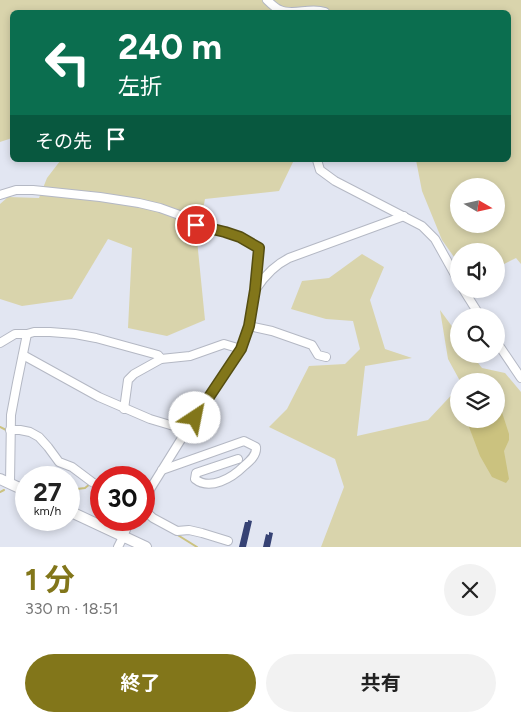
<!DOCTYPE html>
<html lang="ja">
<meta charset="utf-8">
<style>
:root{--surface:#fff;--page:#f2f2f2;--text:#222;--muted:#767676;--accent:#82761a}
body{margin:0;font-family:Figtree,"Noto Sans JP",sans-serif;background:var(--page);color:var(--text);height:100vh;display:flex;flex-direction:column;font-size:19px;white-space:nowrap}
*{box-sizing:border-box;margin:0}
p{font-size:16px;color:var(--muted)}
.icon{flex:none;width:28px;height:28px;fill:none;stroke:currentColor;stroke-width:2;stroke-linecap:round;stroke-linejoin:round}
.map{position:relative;height:547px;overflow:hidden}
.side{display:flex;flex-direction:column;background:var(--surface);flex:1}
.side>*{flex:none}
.guide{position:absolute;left:10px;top:10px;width:501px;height:152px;border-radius:8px;box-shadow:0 2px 8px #0003;background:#0b6e4f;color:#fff;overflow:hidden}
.needle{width:32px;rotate:99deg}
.tools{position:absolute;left:450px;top:178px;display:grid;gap:10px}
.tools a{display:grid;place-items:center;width:55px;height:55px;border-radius:50%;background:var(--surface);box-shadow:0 2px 8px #0003;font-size:25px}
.speed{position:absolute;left:15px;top:466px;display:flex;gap:10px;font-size:25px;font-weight:700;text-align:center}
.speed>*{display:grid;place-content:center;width:65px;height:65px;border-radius:50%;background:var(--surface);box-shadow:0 2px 8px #0003;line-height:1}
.speed small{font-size:12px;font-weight:400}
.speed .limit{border:8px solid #d22;background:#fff;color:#111}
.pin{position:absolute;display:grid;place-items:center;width:42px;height:42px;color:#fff;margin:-21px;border:2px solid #fff;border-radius:50%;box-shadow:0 1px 5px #0007}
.me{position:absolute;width:55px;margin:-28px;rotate:34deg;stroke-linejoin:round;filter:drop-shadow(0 0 4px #0008)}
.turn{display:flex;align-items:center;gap:18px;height:105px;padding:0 25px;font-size:22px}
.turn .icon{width:65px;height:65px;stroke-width:2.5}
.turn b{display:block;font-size:35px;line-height:42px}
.then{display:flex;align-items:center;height:48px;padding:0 25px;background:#0003;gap:10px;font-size:19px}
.round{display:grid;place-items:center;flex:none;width:52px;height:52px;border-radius:26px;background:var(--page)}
.head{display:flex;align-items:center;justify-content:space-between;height:85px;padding:0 25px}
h1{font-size:30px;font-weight:700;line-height:38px;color:var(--accent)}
.button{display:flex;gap:10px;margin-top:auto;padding:10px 25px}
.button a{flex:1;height:58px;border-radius:30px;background:var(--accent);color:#fff;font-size:20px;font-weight:700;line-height:58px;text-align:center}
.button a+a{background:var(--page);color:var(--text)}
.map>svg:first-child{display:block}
</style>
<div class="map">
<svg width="521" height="547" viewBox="0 0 521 547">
<rect width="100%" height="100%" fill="#e2e6f2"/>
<g fill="#d9d4ac" fill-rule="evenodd">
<path d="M0 0H521V264L516 258 496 268V251H459V264L442 240 422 191 416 160H509V12H12V138L0 142ZM459 186H496V224H459Z"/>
<polygon points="59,160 294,160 279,191 205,199 197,240 205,320 167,336 128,328 132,248 108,239 72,299 22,306 0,299 0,204 8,197 39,198 47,178 60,161"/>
<polygon points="362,254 384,267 370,300 385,349 412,358 365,366 357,436 428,420 459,387 459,419 496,419 496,381 460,381 448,359 440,310 459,336 459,354 471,354 482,368 505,373 521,392 521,547 321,547 344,487 335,459 269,427 287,409 309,366 345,364 360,349 353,321 326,319 291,309 302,281 329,278"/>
</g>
<polygon fill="#cbc27f" points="496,398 498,400 509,434 509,440 504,451 509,479 506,483 492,477 480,456 466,419 496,419"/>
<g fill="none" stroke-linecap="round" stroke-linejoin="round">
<g stroke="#cbc27f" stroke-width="2">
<polyline points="0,427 8,431"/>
<polyline points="69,490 85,488 90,484"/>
<polyline points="0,492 4,490"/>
<polyline points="176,534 197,547"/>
</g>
</g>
<g fill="#364274">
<polygon points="248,520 252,521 246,547 239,547 245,522 248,522"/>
<polygon points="269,532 273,533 270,547 263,547 266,534 269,535"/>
</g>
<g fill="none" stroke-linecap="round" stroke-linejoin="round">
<g stroke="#b4b8c4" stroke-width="10">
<g id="minor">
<path d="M267 0C271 4 275 8 280 10 293 16 310 7 325 12"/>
<polyline points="317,160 320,170 335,181 422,226 435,239 459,282"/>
<polyline points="0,195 16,190 33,190 100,197 139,203 160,208 185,217 196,225 225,232 240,237 259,248 255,290 249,326 241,349 185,433 144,499"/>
<path d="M256 289C265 275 275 265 289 258L404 216"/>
<polyline points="463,289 480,316"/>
<polyline points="249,326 272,331 312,345 318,355 326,357"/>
<polyline points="496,341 521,378"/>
<polyline points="0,343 15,334 27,334 34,332 50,332 75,334 96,338 158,355 161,359 190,356 224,344 241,349"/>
<polyline points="23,355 99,397 150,419 187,430"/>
<polyline points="124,409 128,380 134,374 161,359"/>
<polyline points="10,430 20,430 30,432 39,437 48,447 59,462 72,467 92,482 101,487"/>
<path d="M162 470 244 441 256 447C257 455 250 461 244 466 232 478 210 491 195 479L196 473 238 459"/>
<polyline points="10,483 11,415 17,383 27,334"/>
<polyline points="144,510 153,518 177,531 189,530 202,533 228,541"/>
<polyline points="118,547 122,539 130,520"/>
</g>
</g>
<g stroke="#b4b8c4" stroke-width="12">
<g id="major">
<polyline points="0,479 26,491"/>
<polyline points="69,511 146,547"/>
</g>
</g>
<use href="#minor" stroke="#fff" stroke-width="8"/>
<use href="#major" stroke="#fff" stroke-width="10"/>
</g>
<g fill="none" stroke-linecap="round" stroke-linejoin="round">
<g stroke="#544d11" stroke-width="12">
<polyline id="route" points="195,418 241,349 249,326 255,290 259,248 240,237 225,232 196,225"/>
</g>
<use href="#route" stroke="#82761a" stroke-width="9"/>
</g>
</svg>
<div class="tools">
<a><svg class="needle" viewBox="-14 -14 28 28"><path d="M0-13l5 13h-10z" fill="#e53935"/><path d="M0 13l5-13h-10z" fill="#767676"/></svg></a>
<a><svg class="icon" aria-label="sound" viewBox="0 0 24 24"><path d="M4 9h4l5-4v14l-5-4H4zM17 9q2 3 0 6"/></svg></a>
<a><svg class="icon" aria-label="search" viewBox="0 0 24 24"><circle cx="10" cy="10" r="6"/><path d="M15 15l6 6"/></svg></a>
<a><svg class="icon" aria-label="layers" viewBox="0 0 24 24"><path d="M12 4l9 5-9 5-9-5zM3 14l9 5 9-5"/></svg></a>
</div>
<div class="speed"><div>27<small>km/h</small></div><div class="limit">30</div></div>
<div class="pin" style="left:196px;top:225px;background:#d93025"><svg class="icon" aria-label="arrive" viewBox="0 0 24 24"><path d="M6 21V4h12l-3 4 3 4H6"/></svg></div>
<svg class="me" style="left:195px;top:418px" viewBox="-20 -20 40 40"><circle r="19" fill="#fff"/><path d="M0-13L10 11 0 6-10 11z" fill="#82761a"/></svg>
<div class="guide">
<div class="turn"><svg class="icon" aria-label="left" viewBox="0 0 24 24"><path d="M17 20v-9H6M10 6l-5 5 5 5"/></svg><div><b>240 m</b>左折</div></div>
<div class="then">その先<svg class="icon" aria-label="arrive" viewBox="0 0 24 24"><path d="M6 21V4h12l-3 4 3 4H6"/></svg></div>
</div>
</div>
<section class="side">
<div class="head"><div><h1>1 分</h1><p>330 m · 18:51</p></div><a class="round"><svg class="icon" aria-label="close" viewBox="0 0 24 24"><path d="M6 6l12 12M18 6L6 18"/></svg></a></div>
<div class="button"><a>終了</a><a>共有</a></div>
</section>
